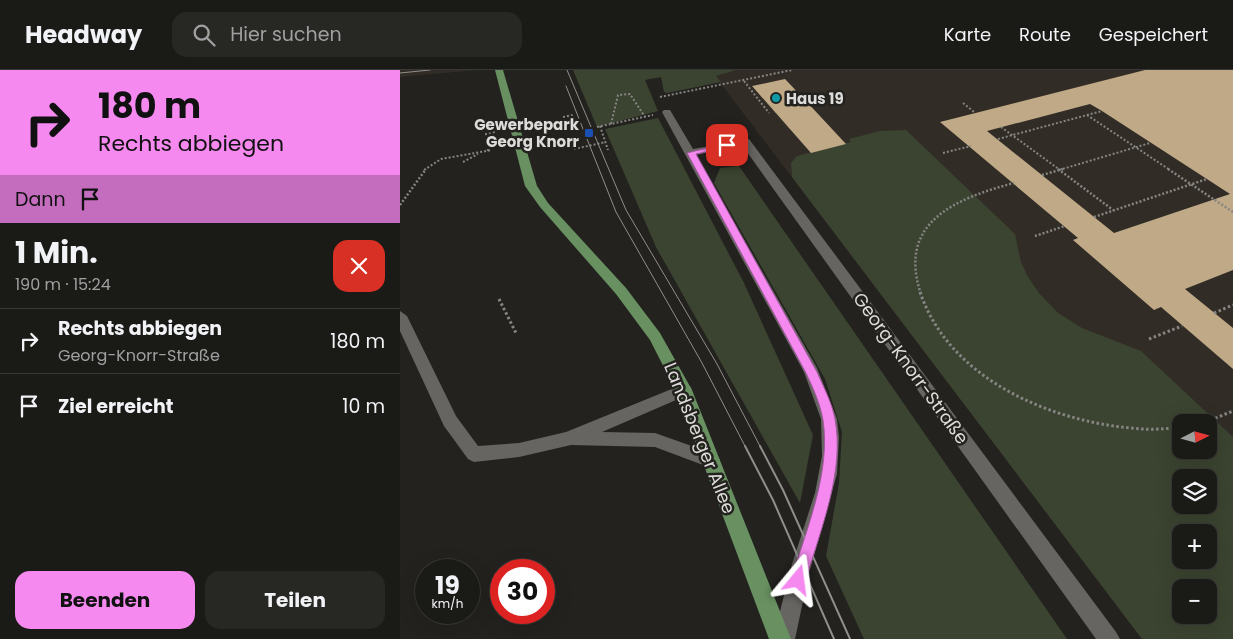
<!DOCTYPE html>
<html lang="de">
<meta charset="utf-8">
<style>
:root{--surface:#1a1a17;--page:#272724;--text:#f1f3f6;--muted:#9fa1a1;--line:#383836;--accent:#f589ef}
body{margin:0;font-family:Poppins,sans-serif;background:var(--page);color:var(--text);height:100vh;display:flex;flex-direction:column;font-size:19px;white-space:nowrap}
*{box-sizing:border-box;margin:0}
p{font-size:16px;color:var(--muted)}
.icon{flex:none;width:28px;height:28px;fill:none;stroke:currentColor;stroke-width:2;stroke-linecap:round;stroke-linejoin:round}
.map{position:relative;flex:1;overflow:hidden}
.details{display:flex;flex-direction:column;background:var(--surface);width:400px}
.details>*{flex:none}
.top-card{background:#f589ef;color:#111;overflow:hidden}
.needle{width:32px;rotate:84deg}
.controls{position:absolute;left:772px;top:344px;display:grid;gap:10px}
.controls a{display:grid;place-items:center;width:45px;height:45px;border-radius:10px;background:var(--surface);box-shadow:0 5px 20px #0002,0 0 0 1px var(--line);font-size:25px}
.speed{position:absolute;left:15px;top:489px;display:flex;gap:10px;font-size:25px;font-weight:700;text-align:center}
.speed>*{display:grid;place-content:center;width:65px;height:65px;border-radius:50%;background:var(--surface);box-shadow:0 5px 20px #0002,0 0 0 1px var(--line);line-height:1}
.speed small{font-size:12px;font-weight:400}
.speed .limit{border:8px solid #d22;background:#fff;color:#111}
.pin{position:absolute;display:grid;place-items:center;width:42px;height:42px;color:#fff;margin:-21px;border-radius:10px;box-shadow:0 2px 8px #0006}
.me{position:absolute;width:55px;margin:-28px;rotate:16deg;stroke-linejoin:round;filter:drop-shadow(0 0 4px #0008)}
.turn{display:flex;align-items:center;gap:18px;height:105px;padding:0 15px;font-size:22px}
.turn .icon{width:65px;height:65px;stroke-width:2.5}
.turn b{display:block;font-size:35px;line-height:42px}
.then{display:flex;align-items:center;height:48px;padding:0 15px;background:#0003;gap:10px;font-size:19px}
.round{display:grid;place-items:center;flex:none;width:52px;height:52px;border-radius:15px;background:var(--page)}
.headline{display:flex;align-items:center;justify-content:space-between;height:85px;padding:0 15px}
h1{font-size:30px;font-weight:700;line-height:38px}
.action{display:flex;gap:10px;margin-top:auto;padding:10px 15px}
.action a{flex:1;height:58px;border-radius:15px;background:var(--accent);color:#111;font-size:20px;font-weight:700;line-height:58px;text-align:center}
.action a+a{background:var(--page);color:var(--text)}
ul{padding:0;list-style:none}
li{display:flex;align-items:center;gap:15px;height:65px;padding:0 15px;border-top:1px solid var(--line)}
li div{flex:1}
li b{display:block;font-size:19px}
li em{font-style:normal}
header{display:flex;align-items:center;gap:30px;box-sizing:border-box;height:70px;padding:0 25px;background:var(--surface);border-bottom:1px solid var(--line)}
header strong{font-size:24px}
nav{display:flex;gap:28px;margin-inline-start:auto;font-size:18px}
.search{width:350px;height:45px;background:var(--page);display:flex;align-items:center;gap:12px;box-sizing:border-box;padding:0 18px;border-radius:15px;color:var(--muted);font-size:19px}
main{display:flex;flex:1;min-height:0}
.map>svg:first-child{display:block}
</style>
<header>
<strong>Headway</strong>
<div class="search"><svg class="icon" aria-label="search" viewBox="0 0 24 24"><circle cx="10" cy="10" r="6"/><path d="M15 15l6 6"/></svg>Hier suchen</div>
<nav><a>Karte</a><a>Route</a><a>Gespeichert</a></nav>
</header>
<main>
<section class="details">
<div class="top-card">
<div class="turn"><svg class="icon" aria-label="right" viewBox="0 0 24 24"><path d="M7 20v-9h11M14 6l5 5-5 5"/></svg><div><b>180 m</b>Rechts abbiegen</div></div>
<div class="then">Dann<svg class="icon" aria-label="arrive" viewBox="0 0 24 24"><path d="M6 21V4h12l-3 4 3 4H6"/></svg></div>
</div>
<div class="headline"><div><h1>1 Min.</h1><p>190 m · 15:24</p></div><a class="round" style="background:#d93025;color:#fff"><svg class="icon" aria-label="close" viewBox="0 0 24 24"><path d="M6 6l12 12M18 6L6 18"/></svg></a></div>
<ul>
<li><svg class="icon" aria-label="right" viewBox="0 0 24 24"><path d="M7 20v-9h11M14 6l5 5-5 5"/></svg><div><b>Rechts abbiegen</b><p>Georg-Knorr-Straße</p></div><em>180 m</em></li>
<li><svg class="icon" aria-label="arrive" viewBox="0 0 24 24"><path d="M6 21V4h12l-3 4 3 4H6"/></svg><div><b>Ziel erreicht</b></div><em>10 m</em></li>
</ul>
<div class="action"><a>Beenden</a><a>Teilen</a></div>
</section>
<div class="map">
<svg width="833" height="569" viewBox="0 0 833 569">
<rect width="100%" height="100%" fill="#23221f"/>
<g fill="#312c25" fill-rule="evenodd">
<polygon points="0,0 77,0 0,7"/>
<path d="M336 0H833V569H742L315 6ZM781 352H809V380H781ZM781 408H809V435H781ZM781 462H809V490H781ZM781 518H809V545H781Z"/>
</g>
<g fill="#3b4430" fill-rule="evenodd">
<polygon points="173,0 336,0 316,6 321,12 267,23 264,22 261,7 245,10 258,41 197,57"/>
<polygon points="258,48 344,213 413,365 400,433 256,177 205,59"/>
<path d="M506 60 615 164 621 192 628 207 639 223 658 243 682 258 741 281 833 367V569H742L392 107 391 93 397 86 451 72 449 69 480 61ZM781 352H809V380H781ZM781 408H809V435H781ZM781 462H809V490H781ZM781 518H809V545H781Z"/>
<polygon points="339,96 667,569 464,569 426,486 439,413 442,362 425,309 314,113 320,98"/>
</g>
<g fill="#bfa987" fill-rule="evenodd">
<path d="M745 0H833V200L785 219 833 258V299L761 237 754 240 673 170 678 168 540 52ZM690 34 702 41 830 124 714 163 587 61Z"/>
<polygon points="385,9 405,30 446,74 411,83 352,16"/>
</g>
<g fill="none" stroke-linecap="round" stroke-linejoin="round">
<g stroke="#868583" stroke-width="2" stroke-dasharray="2 2" stroke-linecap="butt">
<polyline points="344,11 369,43"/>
<polyline points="260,27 392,0"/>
<polyline points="563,33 574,42"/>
<polyline points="687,45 770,100"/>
<polyline points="169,46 173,57"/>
<polyline points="163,47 173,45"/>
<polyline points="211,54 218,25 230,24 245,47"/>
<polyline points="200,56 208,80"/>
<polyline points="197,57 253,45"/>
<polyline points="601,57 660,100"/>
<polyline points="598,69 702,41"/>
<polyline points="174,79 206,72"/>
<polyline points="88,81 86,64 95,62"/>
<polyline points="543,83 571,76"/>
<polyline points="63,92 78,84"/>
<polyline points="24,100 41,89 92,80"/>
<polyline points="659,100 750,73"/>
</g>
<g stroke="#868583" stroke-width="2.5" stroke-dasharray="2 2" stroke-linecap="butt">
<polyline points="658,99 713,140"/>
<polyline points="768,99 833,142"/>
<polyline points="642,105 663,99"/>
<polyline points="0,135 26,99"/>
<polyline points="694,147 807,109"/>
<polyline points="635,166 665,156"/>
<path d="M521 224C496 151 558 128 614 113"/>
</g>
<g stroke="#868583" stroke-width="3" stroke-dasharray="2.5 2.5" stroke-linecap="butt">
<path d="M520 222C550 311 655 354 743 359 755 360 768 358 781 358"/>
<polyline points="99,229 116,263"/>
<polyline points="814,243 833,235"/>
<polyline points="749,269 782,256"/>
<polyline points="806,352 833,341"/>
</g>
<g fill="#676562" fill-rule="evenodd">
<polygon points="264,40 270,40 293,79 349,69 716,562 720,569 696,569 342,75 296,85 417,298 437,349 439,367 437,404 409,503 395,569 373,569 392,494 415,423 422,386 421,349 404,302 262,42"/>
<polygon points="0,241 7,246 56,346 78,376 119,373 166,362 284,314 290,316 292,320 290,324 202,362 255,363 317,385 320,390 317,395 311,398 255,377 171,375 119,387 74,392 68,389 44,356 0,261"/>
</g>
<polygon fill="#689060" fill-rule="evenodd" points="95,0 103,0 137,116 148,133 226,218 260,263 292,320 391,569 369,569 276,321 250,270 216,224 140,137 125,116"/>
<g stroke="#908f8c" stroke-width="1">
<polyline points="167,0 226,140 317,294 361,378"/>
<polyline points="0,3 30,0"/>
<polyline points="166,16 216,142 302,293 346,378"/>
</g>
<g stroke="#908f8c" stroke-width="2">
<polyline points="345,376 373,430 434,569"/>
<polyline points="360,376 383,420 450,569"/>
</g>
</g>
<path fill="#f589ef" stroke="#9f599b" d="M327 73H330V77L296 84 417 302C424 318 432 333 435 349 445 402 420 460 406 510L403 515 398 517 393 515 391 510C406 460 431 403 423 350 420 333 413 318 406 303L287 83Z"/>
<circle fill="#0f9aa8" stroke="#23221f" stroke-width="2" cx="376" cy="28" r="5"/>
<rect fill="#1a4fb4" stroke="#23221f" stroke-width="2" x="184" y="58" width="10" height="10" rx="2.5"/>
<g text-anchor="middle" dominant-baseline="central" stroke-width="5" stroke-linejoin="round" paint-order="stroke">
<g font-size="15" font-weight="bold" fill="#dddcda" stroke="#23221f" text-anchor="start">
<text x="386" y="28">Haus 19</text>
<text x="179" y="54" text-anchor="end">Gewerbepark<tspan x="179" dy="17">Georg Knorr</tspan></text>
</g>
<g font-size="18" fill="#dddcda" stroke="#23221f">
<text transform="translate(511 298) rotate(54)">Georg-Knorr-Straße</text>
<text transform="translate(300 368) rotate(68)">Landsberger Allee</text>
</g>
</g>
</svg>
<div class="controls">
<a><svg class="needle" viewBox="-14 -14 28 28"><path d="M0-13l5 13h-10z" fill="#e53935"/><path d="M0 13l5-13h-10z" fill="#9fa1a1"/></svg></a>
<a><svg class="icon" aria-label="layers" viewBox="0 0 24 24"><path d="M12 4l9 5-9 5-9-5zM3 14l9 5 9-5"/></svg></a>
<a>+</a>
<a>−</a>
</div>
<div class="speed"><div>19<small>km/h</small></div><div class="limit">30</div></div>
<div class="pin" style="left:327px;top:75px;background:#d93025"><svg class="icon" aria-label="arrive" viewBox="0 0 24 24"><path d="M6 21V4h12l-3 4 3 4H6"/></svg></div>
<svg class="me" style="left:398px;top:510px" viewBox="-20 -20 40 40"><path d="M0-17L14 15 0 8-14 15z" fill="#f589ef" stroke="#fff" stroke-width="4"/></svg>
</div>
</main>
